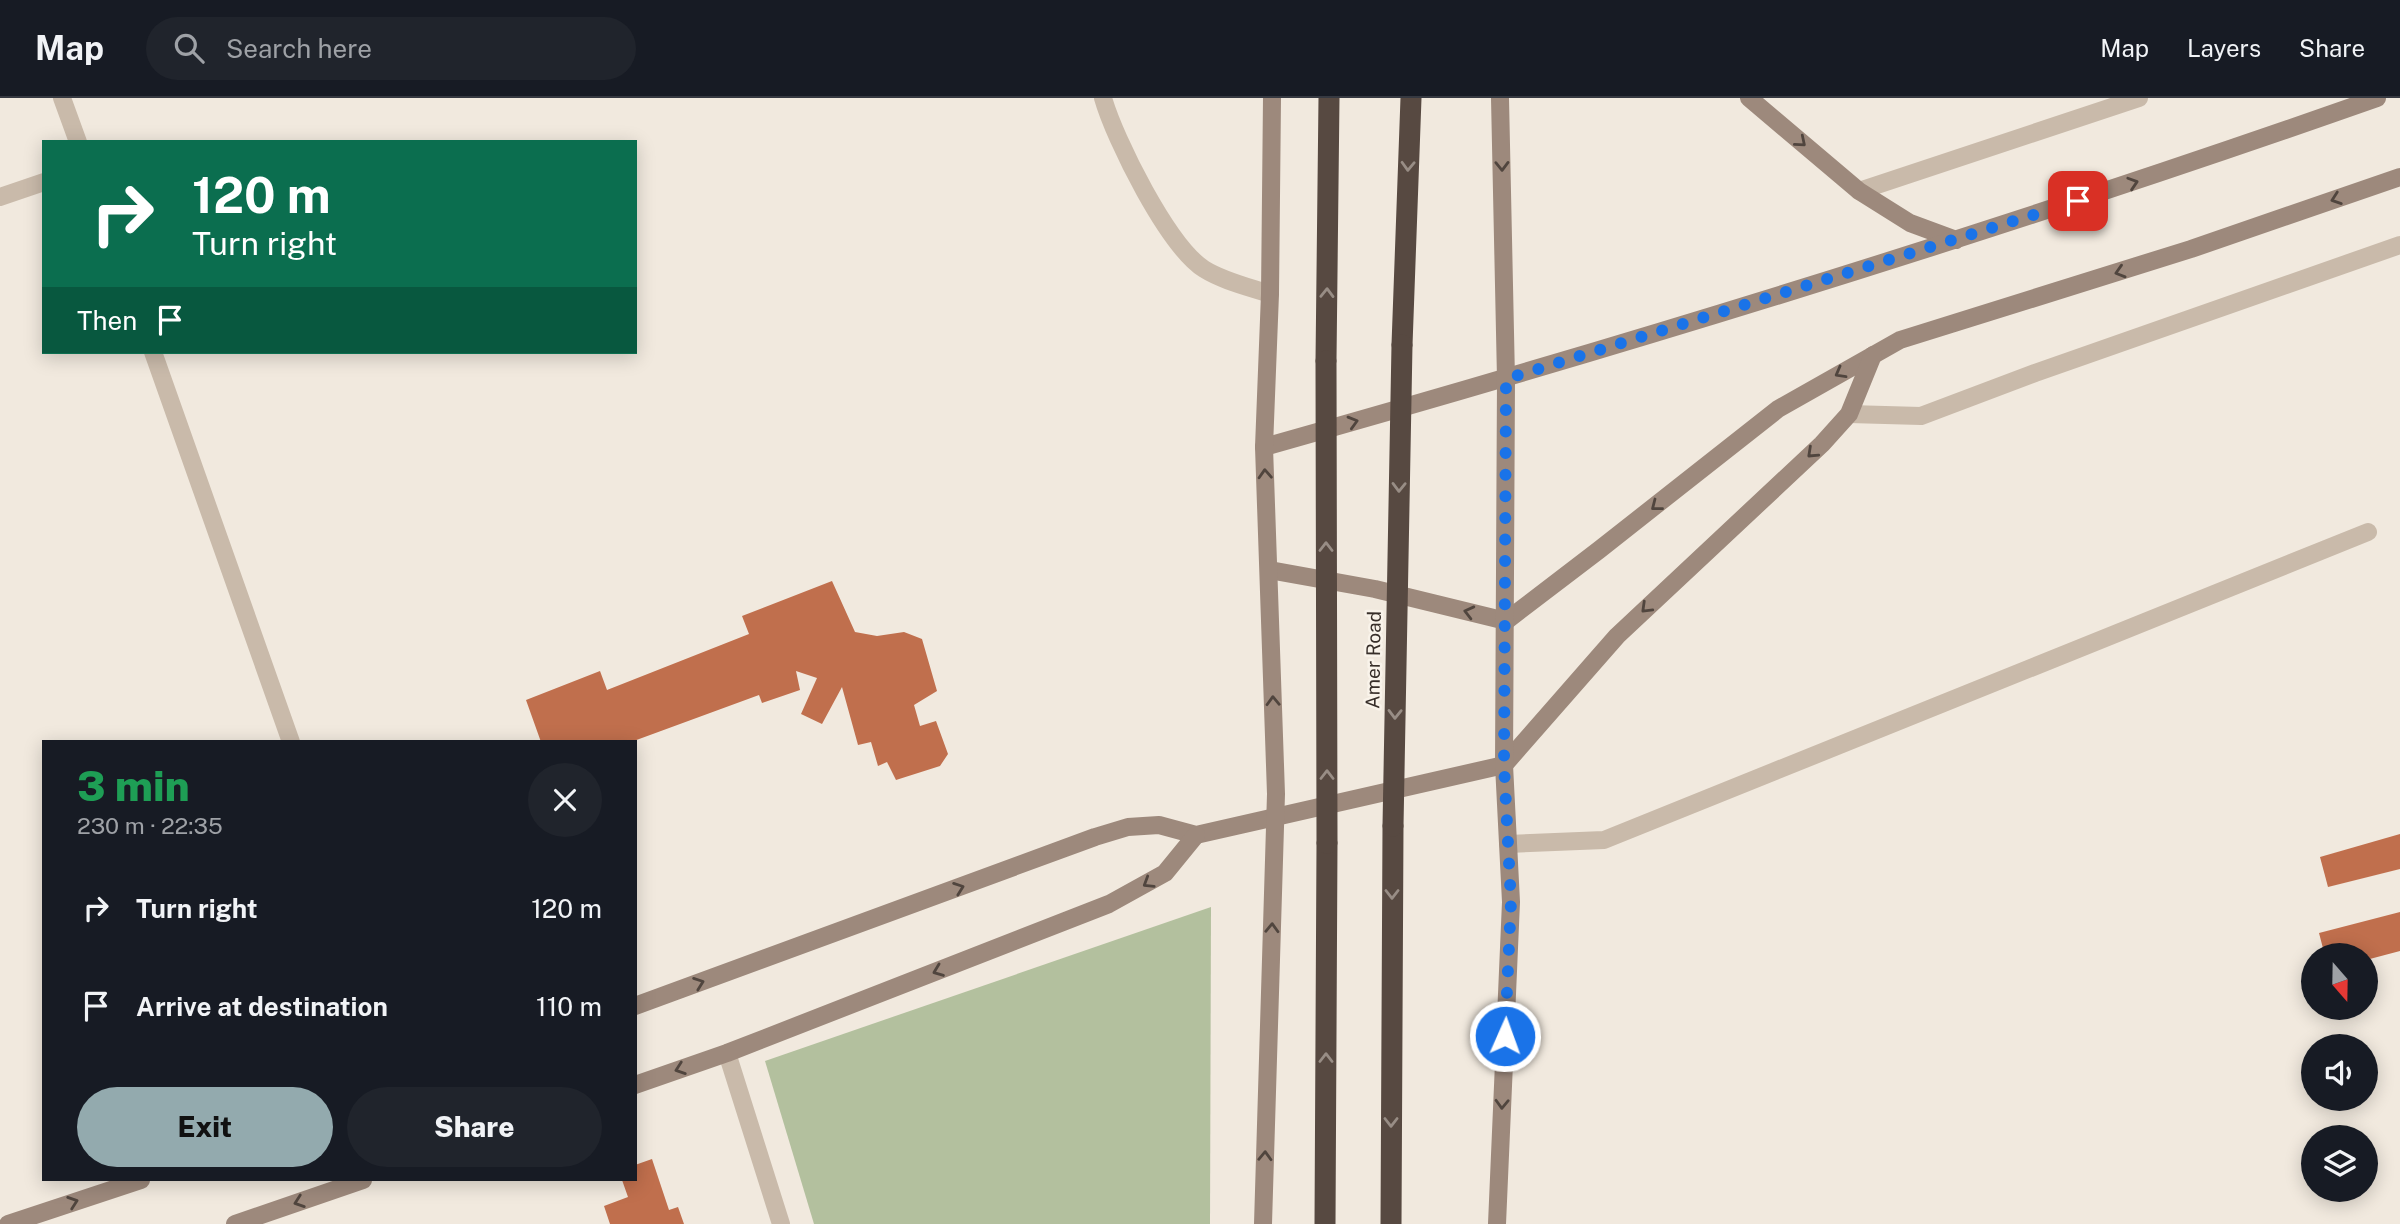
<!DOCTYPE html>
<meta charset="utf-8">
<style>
:root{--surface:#171b24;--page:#20242c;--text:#f1f3f6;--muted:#9ea1a6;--line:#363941;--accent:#93aaae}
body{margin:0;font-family:"Public Sans",sans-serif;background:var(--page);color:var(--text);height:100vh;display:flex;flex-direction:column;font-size:26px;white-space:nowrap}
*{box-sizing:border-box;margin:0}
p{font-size:23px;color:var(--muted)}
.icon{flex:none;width:38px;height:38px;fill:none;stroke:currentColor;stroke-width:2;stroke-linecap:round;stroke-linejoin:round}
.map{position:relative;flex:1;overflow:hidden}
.side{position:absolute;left:42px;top:642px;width:595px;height:441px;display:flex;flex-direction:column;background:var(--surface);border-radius:0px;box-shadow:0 4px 18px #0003}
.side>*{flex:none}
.guide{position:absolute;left:42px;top:42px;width:595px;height:214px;border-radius:0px;box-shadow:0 4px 18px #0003;background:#0b6e4f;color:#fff;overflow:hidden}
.needle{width:46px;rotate:160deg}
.controls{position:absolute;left:2301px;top:845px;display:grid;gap:14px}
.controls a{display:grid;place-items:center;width:77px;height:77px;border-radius:50%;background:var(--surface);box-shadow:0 4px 18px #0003;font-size:35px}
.pin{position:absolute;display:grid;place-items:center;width:60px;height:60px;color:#fff;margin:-30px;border-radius:14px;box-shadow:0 4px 10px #0006}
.me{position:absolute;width:77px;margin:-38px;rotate:2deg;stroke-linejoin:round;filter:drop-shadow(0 0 5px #0008)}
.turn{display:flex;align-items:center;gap:24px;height:147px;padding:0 35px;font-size:32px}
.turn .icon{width:91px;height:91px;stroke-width:2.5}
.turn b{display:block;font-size:49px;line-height:60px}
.then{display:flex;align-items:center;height:66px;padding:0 35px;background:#0003;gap:14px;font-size:26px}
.round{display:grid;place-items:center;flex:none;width:74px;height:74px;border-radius:37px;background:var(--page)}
.head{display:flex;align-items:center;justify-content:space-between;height:119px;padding:0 35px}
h1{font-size:42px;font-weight:800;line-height:52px;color:#1e9e55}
.cta{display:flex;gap:14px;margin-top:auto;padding:14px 35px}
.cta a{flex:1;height:80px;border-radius:42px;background:var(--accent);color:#111;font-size:28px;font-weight:800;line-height:80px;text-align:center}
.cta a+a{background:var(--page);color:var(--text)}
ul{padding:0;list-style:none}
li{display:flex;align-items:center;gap:21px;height:98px;padding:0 35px}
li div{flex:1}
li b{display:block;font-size:26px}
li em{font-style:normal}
header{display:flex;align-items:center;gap:42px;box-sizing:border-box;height:98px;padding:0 35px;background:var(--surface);border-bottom:2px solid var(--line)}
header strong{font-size:33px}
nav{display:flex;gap:38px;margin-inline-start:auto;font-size:24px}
.search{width:490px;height:63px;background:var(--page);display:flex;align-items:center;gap:18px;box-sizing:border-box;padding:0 24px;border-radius:38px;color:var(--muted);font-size:26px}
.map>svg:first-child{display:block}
</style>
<header>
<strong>Map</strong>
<div class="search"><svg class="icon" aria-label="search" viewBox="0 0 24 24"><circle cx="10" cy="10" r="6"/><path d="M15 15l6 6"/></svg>Search here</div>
<nav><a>Map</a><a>Layers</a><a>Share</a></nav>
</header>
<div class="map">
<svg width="2400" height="1126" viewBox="0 0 2400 1126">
<rect width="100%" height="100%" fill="#f1e9de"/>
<polygon fill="#b3c09e" points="1211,809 1210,1126 814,1126 765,963"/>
<g fill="#c06f4d">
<polygon points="832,483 855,534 877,538 904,534 922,541 937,593 914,607 920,628 936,623 948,656 940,668 896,682 887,664 878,668 871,644 858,647 842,589 822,626 801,616 817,580 796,573 800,592 762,605 759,597 631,644 541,644 526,602 600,573 607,592 749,536 742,518"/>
<polygon points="2400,736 2400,771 2328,789 2320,759"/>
<polygon points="2400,814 2400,853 2366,862 2366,858 2325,858 2319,835"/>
<polygon points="652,1061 669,1112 678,1109 684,1126 610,1126 604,1108 628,1099 622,1082 635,1082 635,1067"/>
</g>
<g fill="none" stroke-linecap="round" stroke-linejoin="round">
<g stroke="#c9baaa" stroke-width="18">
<polyline points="1859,93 2139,0"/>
<polyline points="1849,316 1921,318 2035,275 2400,147"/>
<polyline points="1508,746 1604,742 2368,434"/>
</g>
<g stroke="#c9baaa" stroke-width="18">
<polyline points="62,0 78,44"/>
<path d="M1103 0C1115 42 1168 148 1204 171 1223 183 1249 189 1270 196"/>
<polyline points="0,99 44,84"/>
<polyline points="153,254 291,644"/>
<polyline points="727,955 781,1126"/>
</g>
<g stroke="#9d897c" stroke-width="18">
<polyline points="1749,0 1859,93 1910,125 1956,142"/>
<path d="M1264 349C1638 244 2010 129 2377 0"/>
<polyline points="1270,472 1375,491 1506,523 1599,452 1778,311 1900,242 2191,151 2400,79"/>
<polyline points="635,908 1095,739 1128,729 1159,727 1196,737 1504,667 1617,538 1822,346 1849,316 1873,257"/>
<polyline points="635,987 727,955 1109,806 1165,775 1196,737"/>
<polyline points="8,1126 141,1082"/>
<polyline points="235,1126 363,1082"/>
<polyline points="1263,1126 1276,696 1264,349 1270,196 1272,0"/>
<polyline points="1497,1126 1511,804 1504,667 1506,281 1500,0"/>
</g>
<g stroke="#574941" stroke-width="21">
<polyline points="1402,247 1411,0"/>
<polyline points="1326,263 1329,0"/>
<polyline points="1325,1126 1327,745"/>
<polyline points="1391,1126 1393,728"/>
</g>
<g stroke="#574941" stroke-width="21">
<polyline points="1326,263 1327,745"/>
<polyline points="1393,728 1402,247"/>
</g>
</g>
<defs><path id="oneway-chevron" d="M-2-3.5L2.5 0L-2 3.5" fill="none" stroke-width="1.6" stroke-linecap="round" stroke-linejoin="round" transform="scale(1.75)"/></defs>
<g stroke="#50453e">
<use href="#oneway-chevron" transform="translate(1801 44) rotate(40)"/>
<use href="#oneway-chevron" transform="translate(1502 68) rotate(89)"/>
<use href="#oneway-chevron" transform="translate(2133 85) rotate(-18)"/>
<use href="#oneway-chevron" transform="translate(2336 101) rotate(161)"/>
<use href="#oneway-chevron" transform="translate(2120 174) rotate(163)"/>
<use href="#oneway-chevron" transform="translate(1840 275) rotate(151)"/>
<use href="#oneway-chevron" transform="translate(1353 324) rotate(-16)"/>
<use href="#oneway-chevron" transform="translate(1812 355) rotate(137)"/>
<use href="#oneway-chevron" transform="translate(1265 376) rotate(-93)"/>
<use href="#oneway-chevron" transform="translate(1656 408) rotate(142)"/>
<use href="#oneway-chevron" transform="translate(1646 510) rotate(136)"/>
<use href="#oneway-chevron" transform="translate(1469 514) rotate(-166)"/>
<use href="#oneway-chevron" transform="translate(1273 603) rotate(-92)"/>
<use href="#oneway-chevron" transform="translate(1148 785) rotate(148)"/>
<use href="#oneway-chevron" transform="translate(959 790) rotate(-20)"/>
<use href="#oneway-chevron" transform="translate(1272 830) rotate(-88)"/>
<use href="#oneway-chevron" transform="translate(938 873) rotate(159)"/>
<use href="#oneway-chevron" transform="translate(699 885) rotate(-20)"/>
<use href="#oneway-chevron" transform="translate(680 971) rotate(161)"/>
<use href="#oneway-chevron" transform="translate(1502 1006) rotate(92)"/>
<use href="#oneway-chevron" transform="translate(1265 1058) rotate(-88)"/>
<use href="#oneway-chevron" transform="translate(73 1104) rotate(-19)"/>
<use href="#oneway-chevron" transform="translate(299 1104) rotate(161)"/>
</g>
<g stroke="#988d85">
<use href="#oneway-chevron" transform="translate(1408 68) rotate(92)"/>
<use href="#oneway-chevron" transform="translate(1327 195) rotate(-89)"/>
<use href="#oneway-chevron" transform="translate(1399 389) rotate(91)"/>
<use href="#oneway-chevron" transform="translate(1326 449) rotate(-90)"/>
<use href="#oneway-chevron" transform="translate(1395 616) rotate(91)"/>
<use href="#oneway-chevron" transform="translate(1327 677) rotate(-90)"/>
<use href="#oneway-chevron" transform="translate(1392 796) rotate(90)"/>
<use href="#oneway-chevron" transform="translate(1326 960) rotate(-90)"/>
<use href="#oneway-chevron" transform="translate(1391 1024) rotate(90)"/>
</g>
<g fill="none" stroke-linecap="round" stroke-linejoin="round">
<polyline stroke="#1a73e8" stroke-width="12" stroke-dasharray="0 21.6" points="1505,938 1511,804 1504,667 1506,281 2078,103"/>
</g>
<g text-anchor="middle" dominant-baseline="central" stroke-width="5" stroke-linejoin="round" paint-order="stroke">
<g font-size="19" fill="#372e29" stroke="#f9f3ea">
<text transform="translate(1373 562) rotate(-89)">Amer Road</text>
</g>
</g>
</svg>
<div class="controls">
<a><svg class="needle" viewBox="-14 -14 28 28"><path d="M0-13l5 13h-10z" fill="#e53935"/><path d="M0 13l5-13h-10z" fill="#9ea1a6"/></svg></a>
<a><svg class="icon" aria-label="sound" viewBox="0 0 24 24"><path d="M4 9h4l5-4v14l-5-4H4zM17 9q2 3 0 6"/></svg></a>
<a><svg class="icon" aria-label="layers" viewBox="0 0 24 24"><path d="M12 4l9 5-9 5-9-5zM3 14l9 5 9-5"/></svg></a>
</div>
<div class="pin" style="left:2078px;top:103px;background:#d93025"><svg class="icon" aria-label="arrive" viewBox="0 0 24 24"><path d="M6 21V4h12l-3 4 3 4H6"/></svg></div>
<svg class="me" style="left:1505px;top:938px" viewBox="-20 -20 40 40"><circle r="17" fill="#1a73e8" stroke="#fff" stroke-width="3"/><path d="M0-11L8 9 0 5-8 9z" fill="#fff"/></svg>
<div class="guide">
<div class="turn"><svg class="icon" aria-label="right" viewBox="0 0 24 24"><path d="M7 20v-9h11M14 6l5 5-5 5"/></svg><div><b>120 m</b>Turn right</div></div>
<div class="then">Then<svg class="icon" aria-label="arrive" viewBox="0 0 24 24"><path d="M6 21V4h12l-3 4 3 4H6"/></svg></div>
</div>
<section class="side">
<div class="head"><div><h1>3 min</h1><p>230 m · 22:35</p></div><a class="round"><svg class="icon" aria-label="close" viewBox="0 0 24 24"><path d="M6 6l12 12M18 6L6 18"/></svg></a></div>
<ul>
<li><svg class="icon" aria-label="right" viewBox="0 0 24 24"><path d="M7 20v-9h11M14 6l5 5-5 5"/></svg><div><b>Turn right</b></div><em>120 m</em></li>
<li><svg class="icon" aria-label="arrive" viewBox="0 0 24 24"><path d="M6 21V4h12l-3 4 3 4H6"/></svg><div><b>Arrive at destination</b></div><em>110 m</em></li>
</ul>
<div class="cta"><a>Exit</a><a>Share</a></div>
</section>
</div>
